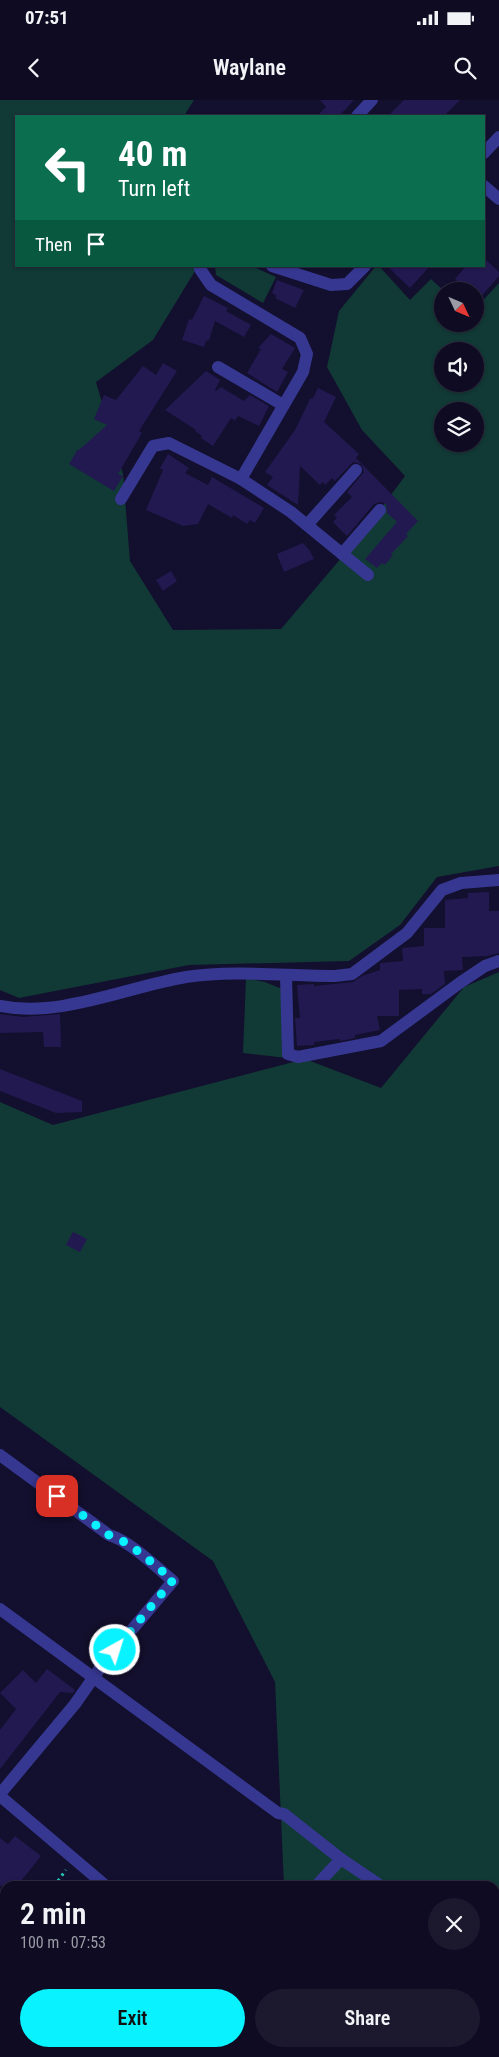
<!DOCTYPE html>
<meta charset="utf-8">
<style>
:root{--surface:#0e0b22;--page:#1c192f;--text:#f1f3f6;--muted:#9b9ba5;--line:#2e2b40;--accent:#08f3ff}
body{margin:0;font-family:"Roboto Condensed",sans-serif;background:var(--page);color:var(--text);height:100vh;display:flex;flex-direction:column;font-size:19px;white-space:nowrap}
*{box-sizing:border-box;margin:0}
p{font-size:16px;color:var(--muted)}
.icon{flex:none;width:28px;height:28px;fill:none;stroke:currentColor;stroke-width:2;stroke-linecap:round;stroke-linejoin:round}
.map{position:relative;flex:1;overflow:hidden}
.panel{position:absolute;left:0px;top:1781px;width:500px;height:176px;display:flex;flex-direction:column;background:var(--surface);border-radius:15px 15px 0 0;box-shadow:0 1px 4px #0004,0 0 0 1px var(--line)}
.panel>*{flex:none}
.top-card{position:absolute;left:15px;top:15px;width:470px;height:152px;border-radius:0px;box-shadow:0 1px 4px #0004,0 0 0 1px var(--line);background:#0b6e4f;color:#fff;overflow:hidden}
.needle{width:32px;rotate:134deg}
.controls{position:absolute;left:434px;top:182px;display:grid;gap:10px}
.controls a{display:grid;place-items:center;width:50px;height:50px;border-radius:50%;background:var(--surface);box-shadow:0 1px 4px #0004,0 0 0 1px var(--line);font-size:25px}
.pin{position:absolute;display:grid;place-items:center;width:42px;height:42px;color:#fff;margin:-21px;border-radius:10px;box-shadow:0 2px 8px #0006}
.me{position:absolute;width:55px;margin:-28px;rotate:39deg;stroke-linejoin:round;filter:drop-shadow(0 0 4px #0008)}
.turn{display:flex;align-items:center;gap:18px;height:105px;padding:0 20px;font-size:22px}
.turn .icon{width:65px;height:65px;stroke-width:2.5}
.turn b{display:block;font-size:35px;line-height:42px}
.then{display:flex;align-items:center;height:48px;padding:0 20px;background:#0003;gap:10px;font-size:19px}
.round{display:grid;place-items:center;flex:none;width:52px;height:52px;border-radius:26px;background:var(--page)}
.overview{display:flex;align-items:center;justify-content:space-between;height:85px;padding:0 20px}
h1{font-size:30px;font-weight:600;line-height:38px}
.primary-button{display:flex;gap:10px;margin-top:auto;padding:10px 20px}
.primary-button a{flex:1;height:58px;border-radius:30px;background:var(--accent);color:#111;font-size:20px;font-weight:600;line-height:58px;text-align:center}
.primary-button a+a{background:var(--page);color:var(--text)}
.status{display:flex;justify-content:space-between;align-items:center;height:35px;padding:0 25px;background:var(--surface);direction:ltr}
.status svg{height:14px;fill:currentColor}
header{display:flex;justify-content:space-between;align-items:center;height:65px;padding:0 20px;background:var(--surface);font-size:22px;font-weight:600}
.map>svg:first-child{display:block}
</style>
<div class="status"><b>07:51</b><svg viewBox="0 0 49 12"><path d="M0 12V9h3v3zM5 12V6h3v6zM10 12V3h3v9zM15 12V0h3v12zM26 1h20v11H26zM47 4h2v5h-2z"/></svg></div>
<header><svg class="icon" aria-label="back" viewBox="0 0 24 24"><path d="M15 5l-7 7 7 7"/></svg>Waylane<svg class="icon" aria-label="search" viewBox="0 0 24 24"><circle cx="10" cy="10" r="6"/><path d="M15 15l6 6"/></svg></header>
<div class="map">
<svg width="499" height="1957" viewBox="0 0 499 1957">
<rect width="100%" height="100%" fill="#130f2e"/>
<g fill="#113935" fill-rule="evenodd">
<path d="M0 0H194L184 16H16V166H198L153 240 96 282 123 374 130 461 173 530 281 529 364 431 405 376 362 330 327 267 339 211 376 166H379L410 200 431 179 444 191 442 224H475V209L499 183V766L437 777 400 825 349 861 189 865 19 898 0 890ZM442 251H475V284H442ZM442 311H475V344H442Z"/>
<polygon points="215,166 252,166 276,177 263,203 216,175"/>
<polygon points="499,872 499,1957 205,1957 213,1952 495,1952 495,1786 284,1786 275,1582 213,1461 0,1307 0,1002 53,1025 305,959 381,988 464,887"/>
<polygon points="246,878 265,882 287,891 287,958 243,953"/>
</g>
<g fill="#221951">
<polygon points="320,0 354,0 339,16 317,16 326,7"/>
<polygon points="404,0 460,0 444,16 388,16"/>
<polygon points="484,158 499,172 499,176 478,200 475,197 475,191 468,191 455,179 466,166 484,166"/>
<polygon points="387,166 430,166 410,188"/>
<polygon points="277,180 304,190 295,208 275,198 277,196 272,193"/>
<polygon points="204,196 228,208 226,211 251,225 244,237 215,221 209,240 206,241 204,247 182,240 189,219 192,220"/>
<polygon points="271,234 295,248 282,269 288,272 277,292 247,273 261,249 258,248"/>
<polygon points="163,263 177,271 139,331 142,333 118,374 123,376 114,391 69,364 78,349 79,350 107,325 94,319 104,295 116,300 143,266 156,275"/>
<polygon points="206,271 220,280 215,290 216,291 221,287 244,301 250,295 269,306 259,326 238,316 235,321 231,318 213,346 201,338 202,336 195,331 196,330 165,310"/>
<polygon points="318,288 336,297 324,322 359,354 356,358 418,421 406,434 408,436 391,454 393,455 385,465 382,463 377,468 365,459 397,422 387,413 386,404 381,402 374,404 347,436 333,422 337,418 334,415 352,397 347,392 364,372 361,364 353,362 335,381 332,378 325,385 323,382 320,385 300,366 298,405 267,385 273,377 265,372 295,330 310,299 313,298"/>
<polygon points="168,354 189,368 185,373 208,385 212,377 264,408 255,423 250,420 247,424 233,415 232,418 208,404 198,424 183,426 146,410 163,370 160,368"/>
<polygon points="303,443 310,451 314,459 284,472 277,454"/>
<polygon points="171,471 177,481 163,491 156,480"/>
<polygon points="489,792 489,811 499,811 499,853 487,856 462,857 463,870 444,871 445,884 431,894 422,894 422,889 399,890 399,916 377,916 380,930 355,935 355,938 340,941 340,939 314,942 314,945 297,946 295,918 300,918 297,885 314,884 314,886 353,882 362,876 380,870 380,863 403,861 402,848 424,846 424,828 445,828 445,800 468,798 468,793"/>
<polygon points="0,914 23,917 60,914 61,947 44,947 43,932 0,933"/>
<polygon points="0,969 82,1001 82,1012 56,1013 0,991"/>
<polygon points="73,1132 87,1139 80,1152 66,1145"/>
<polygon points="47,1569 75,1590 73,1593 60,1592 0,1669 0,1630 16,1609 0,1593 23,1570 36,1583"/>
<polygon points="15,1736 41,1756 17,1786 0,1786 0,1738 8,1744"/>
</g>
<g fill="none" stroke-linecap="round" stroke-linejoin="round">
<g stroke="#25cab7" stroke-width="3" stroke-dasharray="2.5 4" stroke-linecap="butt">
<polyline points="54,1786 66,1770"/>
<polyline points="0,1869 5,1861"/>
</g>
<g stroke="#363791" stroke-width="12">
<polyline points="357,16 372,0"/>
<polyline points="484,53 499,37"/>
<polyline points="484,86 499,99"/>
<polyline points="201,166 200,169 211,185 300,238 307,254 303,272 241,379"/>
<polyline points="272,166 331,185 347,184 365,166"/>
<polyline points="218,267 283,305"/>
<polyline points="121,399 153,346 169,343 241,379 291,412 368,475"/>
<polyline points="307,425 356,370"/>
<polyline points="342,454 380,410"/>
<polyline points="286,875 288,954 298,957 381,941 461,882 485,866 499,861"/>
<path d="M0 906C61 918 126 887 186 877 235 870 286 876 335 876L352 874 407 833 442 790 461 783 499 780"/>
<path d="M0 1355 109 1435C130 1441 155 1466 173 1481L103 1564 75 1604 0 1694"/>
<polyline points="0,1509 278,1713 284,1714 341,1759 381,1786"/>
<polyline points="0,1696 106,1786"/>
<polyline points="316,1786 341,1759"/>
</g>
</g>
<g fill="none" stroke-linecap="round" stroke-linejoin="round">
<path stroke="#08f3ff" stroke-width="9" stroke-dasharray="0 16.2" d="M57 1396 109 1435C130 1441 155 1466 173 1480L115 1550"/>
</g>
</svg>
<div class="controls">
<a><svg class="needle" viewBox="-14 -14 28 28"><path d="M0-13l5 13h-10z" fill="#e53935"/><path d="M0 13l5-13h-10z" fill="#9b9ba5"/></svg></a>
<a><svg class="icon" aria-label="sound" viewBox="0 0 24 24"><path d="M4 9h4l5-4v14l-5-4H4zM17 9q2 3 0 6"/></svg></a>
<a><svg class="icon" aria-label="layers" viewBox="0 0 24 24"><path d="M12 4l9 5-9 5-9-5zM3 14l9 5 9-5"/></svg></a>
</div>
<div class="pin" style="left:57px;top:1396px;background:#d93025"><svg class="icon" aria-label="arrive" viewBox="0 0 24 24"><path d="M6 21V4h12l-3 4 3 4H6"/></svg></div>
<svg class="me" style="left:115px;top:1550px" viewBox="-20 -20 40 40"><circle r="17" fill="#08f3ff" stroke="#fff" stroke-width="3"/><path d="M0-11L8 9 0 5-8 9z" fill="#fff"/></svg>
<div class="top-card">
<div class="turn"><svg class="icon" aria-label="left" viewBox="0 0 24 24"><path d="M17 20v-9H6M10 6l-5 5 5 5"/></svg><div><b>40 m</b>Turn left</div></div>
<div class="then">Then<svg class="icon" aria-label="arrive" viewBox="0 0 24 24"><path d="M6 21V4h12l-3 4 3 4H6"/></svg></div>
</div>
<section class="panel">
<div class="overview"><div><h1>2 min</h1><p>100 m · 07:53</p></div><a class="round"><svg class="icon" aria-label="close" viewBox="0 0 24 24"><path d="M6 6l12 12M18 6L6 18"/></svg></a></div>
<div class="primary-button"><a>Exit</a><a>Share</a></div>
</section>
</div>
